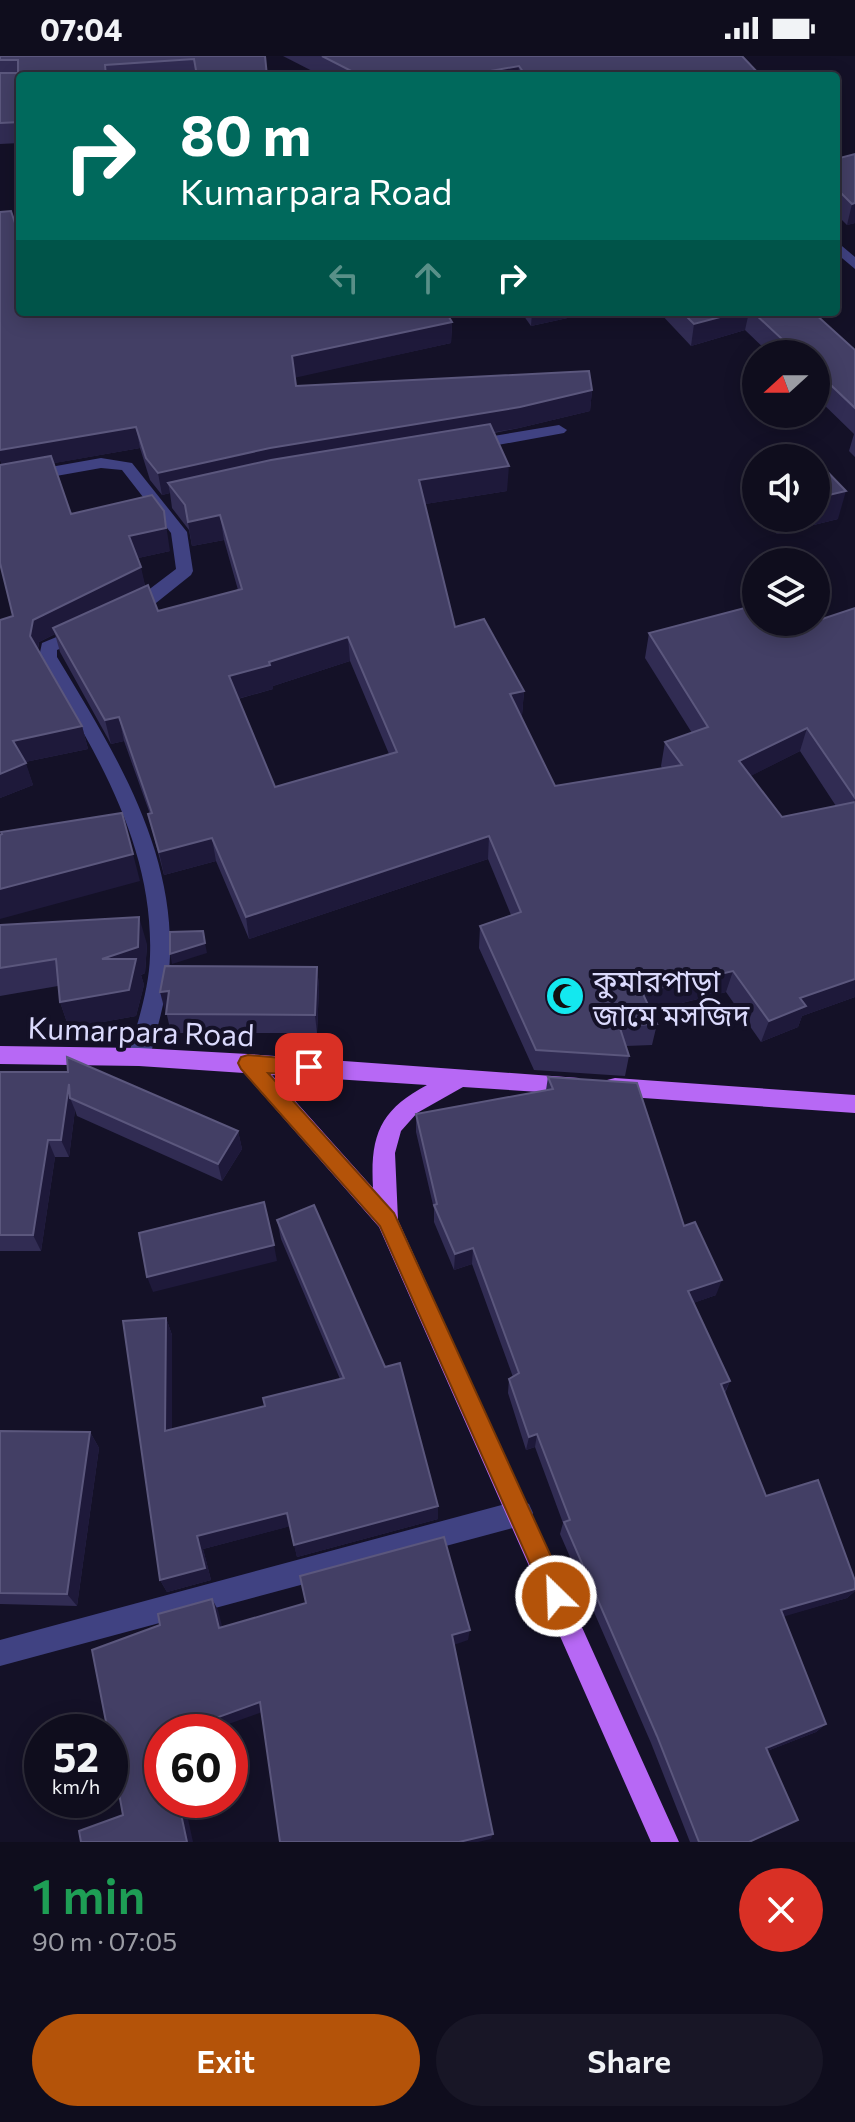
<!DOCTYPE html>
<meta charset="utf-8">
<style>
:root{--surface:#0f0d1d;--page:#181626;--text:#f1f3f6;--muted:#9b9ca4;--line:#2f2d3b;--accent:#b45309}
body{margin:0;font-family:Commissioner,"Noto Sans Bengali",sans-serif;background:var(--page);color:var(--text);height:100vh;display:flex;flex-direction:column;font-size:30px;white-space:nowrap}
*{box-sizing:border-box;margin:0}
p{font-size:26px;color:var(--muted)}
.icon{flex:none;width:44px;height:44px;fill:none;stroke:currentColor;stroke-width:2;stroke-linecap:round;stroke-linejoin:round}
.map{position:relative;height:1786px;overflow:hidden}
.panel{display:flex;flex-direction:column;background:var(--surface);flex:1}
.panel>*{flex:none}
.top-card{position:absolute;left:16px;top:16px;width:824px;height:244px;border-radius:8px;box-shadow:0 4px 20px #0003,0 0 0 2px var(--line);background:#00695c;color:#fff;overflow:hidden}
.needle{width:52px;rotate:249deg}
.controls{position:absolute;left:742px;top:284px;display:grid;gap:16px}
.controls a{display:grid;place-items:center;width:88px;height:88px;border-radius:50%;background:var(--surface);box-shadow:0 4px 20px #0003,0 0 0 2px var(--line);font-size:40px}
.speed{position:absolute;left:24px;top:1658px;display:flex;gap:16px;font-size:40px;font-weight:700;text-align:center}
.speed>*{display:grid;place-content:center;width:104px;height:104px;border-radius:50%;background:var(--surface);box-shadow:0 4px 20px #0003,0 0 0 2px var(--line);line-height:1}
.speed small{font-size:20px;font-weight:400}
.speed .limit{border:12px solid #d22;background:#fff;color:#111}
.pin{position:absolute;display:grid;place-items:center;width:68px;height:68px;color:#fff;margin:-34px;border-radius:16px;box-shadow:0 4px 12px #0006}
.me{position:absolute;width:88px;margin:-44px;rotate:336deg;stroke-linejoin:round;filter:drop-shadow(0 0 6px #0008)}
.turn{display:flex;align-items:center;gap:28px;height:168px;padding:0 32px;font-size:36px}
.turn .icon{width:104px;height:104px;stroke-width:2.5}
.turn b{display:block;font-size:56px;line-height:68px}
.lanes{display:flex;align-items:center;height:76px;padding:0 32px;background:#0003;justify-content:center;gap:40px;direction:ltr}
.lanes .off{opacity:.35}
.round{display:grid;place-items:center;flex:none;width:84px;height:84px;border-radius:42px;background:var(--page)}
.head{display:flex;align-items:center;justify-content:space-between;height:136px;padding:0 32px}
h1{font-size:48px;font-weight:600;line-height:60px;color:#1e9e55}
.button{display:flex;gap:16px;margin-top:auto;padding:16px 32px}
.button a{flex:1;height:92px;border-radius:48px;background:var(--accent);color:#fff;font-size:32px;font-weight:600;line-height:92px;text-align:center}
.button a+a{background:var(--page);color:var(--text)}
.status{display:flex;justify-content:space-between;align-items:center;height:56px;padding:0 40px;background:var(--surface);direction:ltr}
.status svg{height:22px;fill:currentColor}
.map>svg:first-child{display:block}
</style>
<div class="status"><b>07:04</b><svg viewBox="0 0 49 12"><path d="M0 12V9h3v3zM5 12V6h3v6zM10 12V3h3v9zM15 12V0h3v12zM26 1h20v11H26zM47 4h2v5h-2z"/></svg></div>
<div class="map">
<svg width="855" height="1786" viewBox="0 0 855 1786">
<rect width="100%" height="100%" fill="#141127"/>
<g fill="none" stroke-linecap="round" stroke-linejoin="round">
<g fill="#404282" fill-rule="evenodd">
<polygon points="20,161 20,169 0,170 0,162"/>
<polygon points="836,185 855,201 855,213 836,197"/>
<polygon points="559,369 567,374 564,377 470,394 462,389 470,384"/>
<polygon points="101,402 132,407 187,476 193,515 191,519 151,551 130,560 122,554 176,513 171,477 122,414 101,412 0,430 0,420"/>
<path d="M83 570 89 572 92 576 89 580 57 594V601C112 692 173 788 170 899 169 934 158 968 150 1001L146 1007 139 1010 132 1007 128 1001C137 968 149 934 150 900 154 788 94 693 39 601L42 587Z"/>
<polygon points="520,1444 529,1448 533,1457 529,1466 520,1470 0,1610 0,1584"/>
</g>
<g fill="#b768f5" fill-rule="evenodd">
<path d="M0 990 139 992 248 998 579 1022 582 1029 579 1036 571 1038 463 1031 417 1057 401 1075 395 1097 398 1164 679 1786H651L379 1171 244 1017 139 1010 0 1008ZM272 1019 427 1029C380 1054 370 1079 373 1132Z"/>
<polygon points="615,1022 855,1039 855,1057 615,1040 607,1038 604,1031 607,1024"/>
</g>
</g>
<g fill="#312c53" fill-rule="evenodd">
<polygon points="0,0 265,0 267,20 20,20 20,87 0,88"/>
<polygon points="283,0 742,0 761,20 322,20"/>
<polygon points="836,98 840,102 855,98 855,167 847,169 836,158"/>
<path d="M0 156 20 256 452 266 451 287 295 321 296 330 592 334 590 355 519 372 494 377 507 435 425 448 455 571 524 635 522 659 521 660 555 730 662 712 661 710 665 686 692 677 645 602 649 577 783 576 855 552V941L802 960 798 971 761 986 726 936 650 955 657 968 652 989 626 990 629 1000 625 1020 534 1014 479 892 480 870 511 859 488 803 249 883 216 805 164 819 154 781 148 758H150L124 685 111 688 60 596 55 578 39 586 38 594 82 670 88 693 25 706 33 729 0 742V564L13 560 2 409 0 403ZM140 392 150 424 162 439 170 437 172 452 189 474 192 490 224 484 238 534 158 555 145 530 138 502 170 495 71 458 54 407ZM350 605 389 698 275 731 238 643 273 633V630ZM800 695 836 750 782 761 750 720Z"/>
<polygon points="521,256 595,256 531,270"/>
<polygon points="659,256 813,256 855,294 855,401 849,395 854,378 816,341 816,298 770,298 745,274 691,290"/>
<polygon points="765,462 816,462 838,463 777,478"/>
<polygon points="0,869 147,888 145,917 141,919 144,929 136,960 69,972 60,946 58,930 0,940"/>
<polygon points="317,911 319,931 317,977 171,977 166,955 165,955"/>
<polygon points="0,1016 238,1075 242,1093 222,1125 77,1060 75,1054 69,1101 55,1101 41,1195 0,1195"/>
<polygon points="548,1021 684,1170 716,1239 693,1247 730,1325 725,1337 766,1440 855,1525 855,1535 847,1542 783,1560 826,1668 816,1676 767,1695 750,1786 690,1786 651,1687 560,1478 563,1467 535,1391 526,1394 508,1337 509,1323 513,1321 472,1208 454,1214 434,1166 434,1153 416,1076 416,1058 546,1034"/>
<polygon points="277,1164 438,1450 438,1463 297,1501 290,1470 203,1493 211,1524 167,1536 160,1524 166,1262 172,1279 172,1373 265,1350 340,1323 281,1183"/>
<polygon points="0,1375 90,1376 99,1392 77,1550 0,1548"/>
</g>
<g fill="#1e193a">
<polygon points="519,10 518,20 474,20 485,16"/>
<polygon points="855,147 855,167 847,169 852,148"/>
<polygon points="532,256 595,256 531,270"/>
<polygon points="739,256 749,256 745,274 691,290 694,268"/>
<polygon points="452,266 451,287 294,322 292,300"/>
<polygon points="592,334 590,355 519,372 273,413 168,427 170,437 162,439 158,417 270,392"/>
<polygon points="136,371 140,392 4,416 0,403 0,394"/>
<polygon points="509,410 507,435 419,449 419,424"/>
<polygon points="846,435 838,463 777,478 781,462 816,462 816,442"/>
<polygon points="164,455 170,495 134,503 129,480"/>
<polygon points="220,459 224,484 192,490 188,466"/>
<polygon points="141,511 146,534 53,572 55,578 39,586 36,603 30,580 33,564"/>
<polygon points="348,581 350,605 273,630 273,633 233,644 229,620 269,606"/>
<polygon points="524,635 522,659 509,662 510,638"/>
<polygon points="119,661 124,685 111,688 105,664"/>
<polygon points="82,670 88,693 20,707 13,685"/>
<polygon points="807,672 800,695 733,729 739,705"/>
<polygon points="26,707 33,729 0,742 0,718"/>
<polygon points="489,780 488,803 249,883 246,861"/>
<polygon points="212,782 216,805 164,819 159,796"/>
<polygon points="133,798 140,825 0,863 0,833"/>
<polygon points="139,861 147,888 145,917 141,919 144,929 136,960 69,972 60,946 102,903"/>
<polygon points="205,887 207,897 172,908 170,898"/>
<polygon points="317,911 319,931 317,977 315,959"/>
<polygon points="733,915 726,936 637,958 642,936"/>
<polygon points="855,923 855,941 802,960 798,971 761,986 769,965 800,942"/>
<polygon points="169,935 173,954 165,955 160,936"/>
<polygon points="69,1028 70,1042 75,1054 69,1101 61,1084"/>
<polygon points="238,1075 242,1093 222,1125 218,1108"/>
<polygon points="48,1084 55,1101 41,1195 33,1179"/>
<polygon points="274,1189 277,1205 153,1236 147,1221"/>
<polygon points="473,1192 472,1208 454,1214 455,1198"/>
<polygon points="722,1224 716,1239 682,1251 688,1235"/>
<polygon points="166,1262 172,1279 172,1390 165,1375"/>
<polygon points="730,1325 723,1339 721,1328"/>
<polygon points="90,1376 99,1392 77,1550 67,1538"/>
<polygon points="537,1378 535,1391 526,1394 529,1381"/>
<polygon points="438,1450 438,1463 297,1501 294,1489"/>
<polygon points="287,1457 291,1470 203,1493 211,1524 167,1536 160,1524 197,1480"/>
<polygon points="855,1533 855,1535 847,1542 772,1564 781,1554"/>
<polygon points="212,1543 218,1554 225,1582 219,1572"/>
<polygon points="470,1574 468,1584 451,1590 452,1579"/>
<polygon points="260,1646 265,1655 206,1676 177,1676"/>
<polygon points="826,1668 816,1676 757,1699 766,1692"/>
<polygon points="178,1744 184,1744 193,1786 187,1786"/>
<polygon points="493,1778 491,1783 478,1786 459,1786"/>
</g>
<g fill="#433f65" stroke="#5b577d" stroke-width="2" fill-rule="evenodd">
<polygon points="0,0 265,0 267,20 197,20 194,3 105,9 106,20 20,20 20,66 0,67 0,17 18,17 18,4 0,4"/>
<polygon points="322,0 742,0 761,20 526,20 519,10 485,16 474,20 361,20"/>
<polygon points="836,98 840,102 855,98 855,147 852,148 838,134 836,135"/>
<polygon points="11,155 16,170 20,169 20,256 446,256 452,266 292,300 296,330 589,315 592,334 520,351 270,392 158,417 146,402 136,371 0,394 0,156"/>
<polygon points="682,256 739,256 694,268"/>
<polygon points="753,256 813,256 855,294 855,352 816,315 816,298 798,298"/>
<path d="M490 368 509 410 419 424 455 571 484 563 524 635 510 638 555 730 682 709 665 686 708 671 649 577 756 549V566H776L783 576 812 566H816V565L855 552V742L807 672 739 705 782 761 855 746V923L800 942 806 950 769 965 733 915 642 936 657 968 619 969 629 1000 536 994 480 870 521 856 489 780 246 861 212 782 159 796 148 758 152 757 119 661 105 664 53 572 148 529 158 555 242 533 220 459 188 466 185 449 168 427 271 404ZM348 581 397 696 275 731 229 620 270 609 269 606Z"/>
<polygon points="51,400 71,458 152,439 164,455 166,472 129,480 141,511 33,564 30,580 82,670 13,685 26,707 0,718 0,564 13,560 0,507 0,409"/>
<polygon points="816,406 818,406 846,435 816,442"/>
<polygon points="122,757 133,798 0,833 0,779 2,778 1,776"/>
<polygon points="139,861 138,891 102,903 136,903 129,934 60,946 56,903 0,912 0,869"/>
<polygon points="203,875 205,887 170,898 170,876"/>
<polygon points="165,910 317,911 315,959 166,958 169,935 160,936"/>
<polygon points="67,1001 238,1075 218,1108 70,1042 69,1028 61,1084 48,1084 33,1179 0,1179 0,1016 68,1016"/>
<polygon points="548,1021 637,1027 684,1170 695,1166 722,1224 688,1235 730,1325 721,1328 766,1440 818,1424 855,1525 855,1533 781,1554 826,1668 766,1692 798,1764 749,1786 699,1786 657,1680 564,1466 570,1464 537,1378 529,1381 509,1323 519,1317 473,1192 455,1198 434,1149 437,1148 416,1058 553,1033"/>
<polygon points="264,1146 274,1189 147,1221 139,1177"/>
<polygon points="314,1149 385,1311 400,1307 438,1450 294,1489 287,1457 197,1480 205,1512 160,1524 123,1265 166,1262 165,1375 265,1350 263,1342 344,1322 277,1164"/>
<polygon points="0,1375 90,1376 67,1538 0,1537"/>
<polygon points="444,1481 470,1574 452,1579 493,1778 459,1786 280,1786 260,1646 177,1676 162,1676 162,1744 178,1744 187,1786 81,1786 79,1775 123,1759 110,1688 110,1676 108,1676 92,1594 160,1569 158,1558 212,1543 219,1572 306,1547 300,1520"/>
</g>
<polygon fill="#b45309" stroke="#753606" stroke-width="2" points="248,999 315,1005 318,1011 315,1017 309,1019 268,1017 394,1157 565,1531 568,1540 565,1548 556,1551 548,1548 380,1170 241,1013 238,1007 241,1001"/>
<defs>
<g id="mosque-disc" transform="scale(2)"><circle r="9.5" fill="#13e8ef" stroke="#141127"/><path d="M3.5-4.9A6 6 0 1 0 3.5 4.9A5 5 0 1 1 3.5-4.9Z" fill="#111"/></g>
</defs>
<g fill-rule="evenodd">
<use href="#mosque-disc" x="565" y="940"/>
</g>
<g text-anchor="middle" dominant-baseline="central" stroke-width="8" stroke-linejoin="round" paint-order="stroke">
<g font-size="30" fill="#dbdafd" stroke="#141127" text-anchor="start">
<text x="593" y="923">কুমারপাড়া<tspan x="593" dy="34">জামে মসজিদ</tspan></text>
</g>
<g font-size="30" fill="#dbdafd" stroke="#141127">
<text transform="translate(141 974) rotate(2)">Kumarpara Road</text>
</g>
</g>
</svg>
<div class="controls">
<a><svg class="needle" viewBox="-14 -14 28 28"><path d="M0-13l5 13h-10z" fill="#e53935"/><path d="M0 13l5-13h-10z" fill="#9b9ca4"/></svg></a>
<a><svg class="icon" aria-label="sound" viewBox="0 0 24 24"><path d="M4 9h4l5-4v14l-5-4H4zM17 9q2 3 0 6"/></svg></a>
<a><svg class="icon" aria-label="layers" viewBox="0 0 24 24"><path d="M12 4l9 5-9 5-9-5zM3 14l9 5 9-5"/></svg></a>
</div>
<div class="speed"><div>52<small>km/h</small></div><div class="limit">60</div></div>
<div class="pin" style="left:309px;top:1011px;background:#d93025"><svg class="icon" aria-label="arrive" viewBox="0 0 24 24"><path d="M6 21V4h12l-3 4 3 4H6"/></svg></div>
<svg class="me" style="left:556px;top:1540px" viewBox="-20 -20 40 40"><circle r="17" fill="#b45309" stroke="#fff" stroke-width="3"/><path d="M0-11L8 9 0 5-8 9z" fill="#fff"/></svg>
<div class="top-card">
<div class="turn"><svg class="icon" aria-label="right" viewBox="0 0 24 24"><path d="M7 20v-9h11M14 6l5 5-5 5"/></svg><div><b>80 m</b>Kumarpara Road</div></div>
<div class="lanes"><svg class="icon off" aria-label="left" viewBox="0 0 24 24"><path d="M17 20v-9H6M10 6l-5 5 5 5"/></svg><svg class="icon off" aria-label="ahead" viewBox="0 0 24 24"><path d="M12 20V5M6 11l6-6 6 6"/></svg><svg class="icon" aria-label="right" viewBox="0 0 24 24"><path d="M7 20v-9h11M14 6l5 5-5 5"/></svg></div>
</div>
</div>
<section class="panel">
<div class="head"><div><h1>1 min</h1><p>90 m · 07:05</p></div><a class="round" style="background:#d93025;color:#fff"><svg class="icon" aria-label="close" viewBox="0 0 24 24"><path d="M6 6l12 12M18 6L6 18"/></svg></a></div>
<div class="button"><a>Exit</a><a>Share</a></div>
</section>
